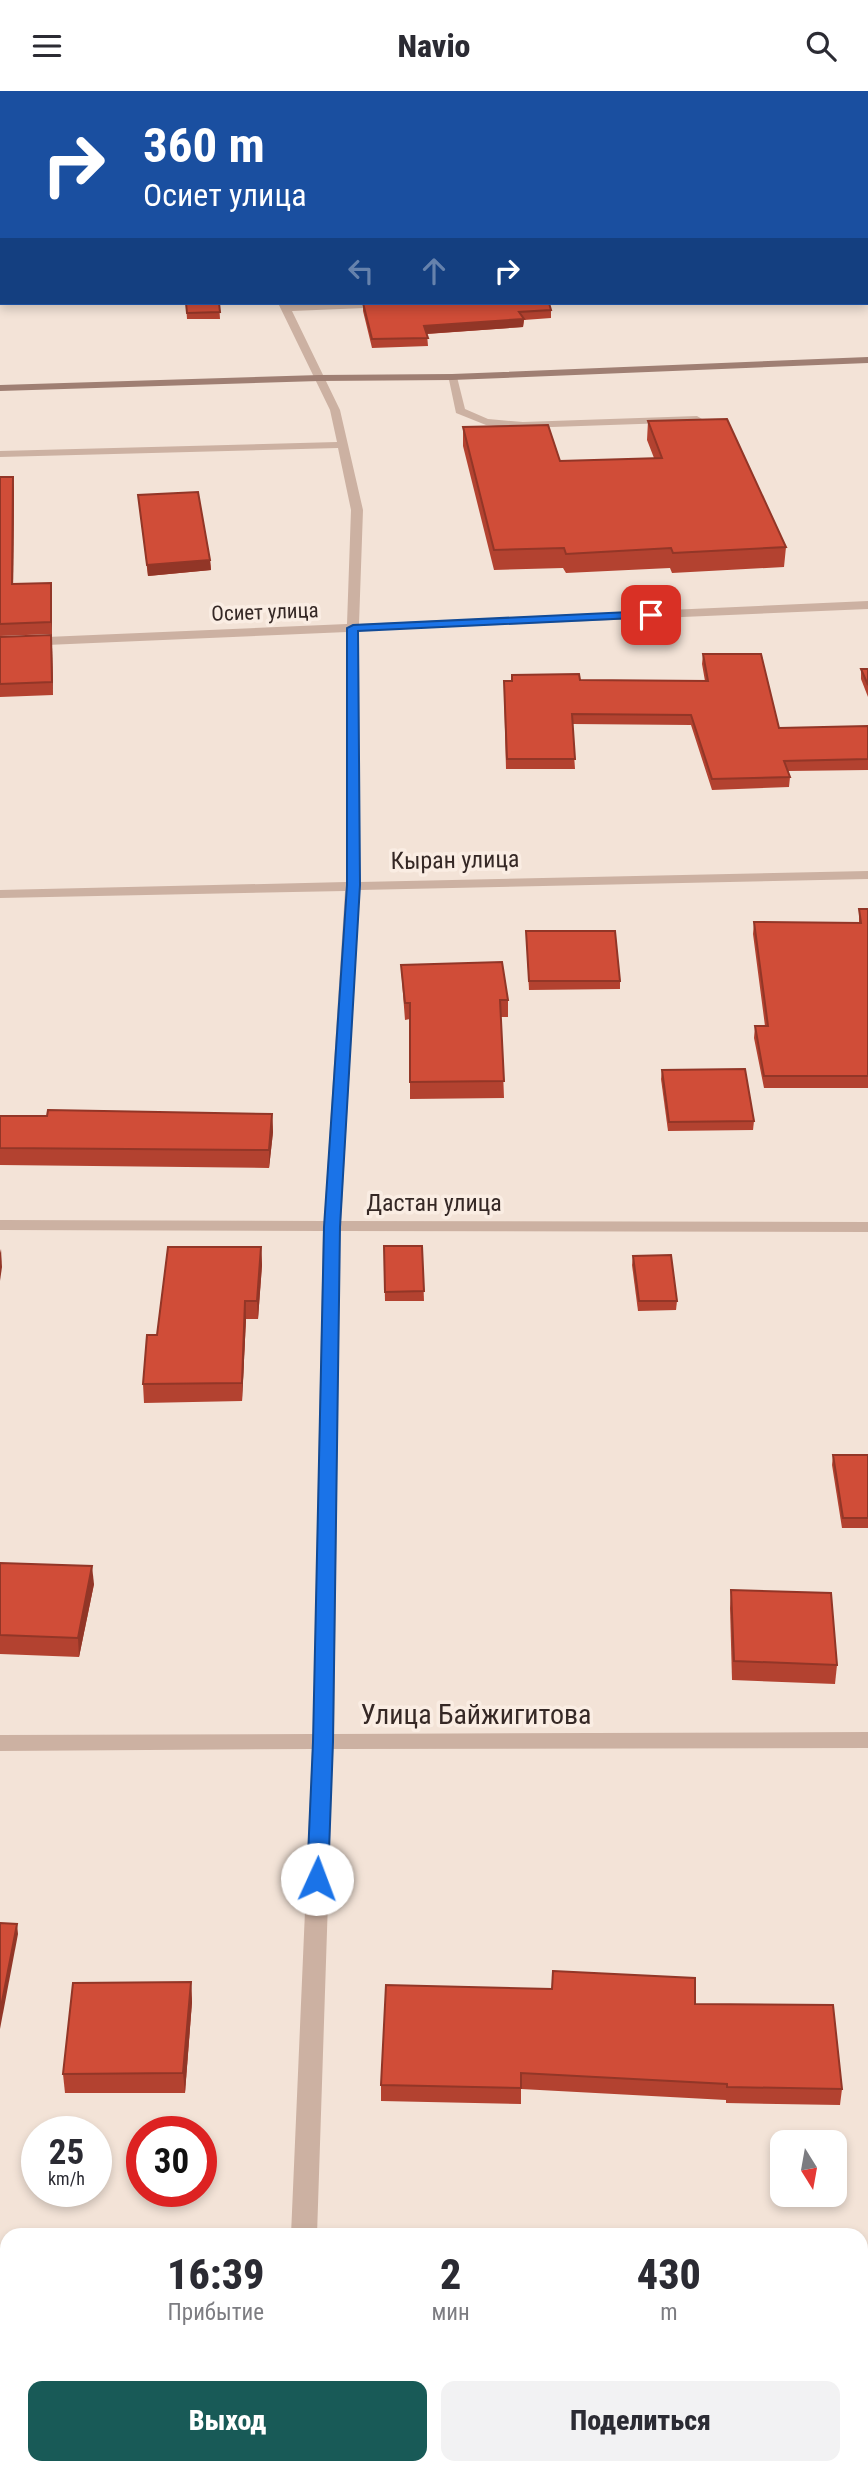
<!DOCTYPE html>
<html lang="ru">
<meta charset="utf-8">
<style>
:root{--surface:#fff;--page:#f2f2f3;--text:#2b2b33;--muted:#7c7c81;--accent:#185a57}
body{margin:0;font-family:"Roboto Condensed",sans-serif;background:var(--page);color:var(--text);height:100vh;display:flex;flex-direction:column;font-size:26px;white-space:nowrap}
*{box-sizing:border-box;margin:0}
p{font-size:23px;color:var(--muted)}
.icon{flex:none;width:38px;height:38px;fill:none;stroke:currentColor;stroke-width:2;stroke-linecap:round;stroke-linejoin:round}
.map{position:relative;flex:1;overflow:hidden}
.details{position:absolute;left:0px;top:2137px;width:868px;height:247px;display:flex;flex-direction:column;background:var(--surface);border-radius:21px 21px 0 0;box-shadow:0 4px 10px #0003}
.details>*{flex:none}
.top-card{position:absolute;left:0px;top:0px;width:868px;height:214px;box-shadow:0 4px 10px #0003;background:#1a4fa0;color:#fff;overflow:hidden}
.needle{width:46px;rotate:169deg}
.tools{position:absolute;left:770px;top:2039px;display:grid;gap:14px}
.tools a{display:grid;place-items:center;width:77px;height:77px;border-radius:14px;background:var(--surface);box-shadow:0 4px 10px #0003;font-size:35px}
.speed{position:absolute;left:21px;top:2025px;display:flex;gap:14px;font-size:35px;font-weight:700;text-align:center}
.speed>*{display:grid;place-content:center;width:91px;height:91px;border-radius:50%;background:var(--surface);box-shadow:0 4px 10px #0003;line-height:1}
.speed small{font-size:18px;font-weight:400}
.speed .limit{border:10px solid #d22;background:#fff;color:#111}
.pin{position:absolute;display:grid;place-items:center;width:60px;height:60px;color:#fff;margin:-30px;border-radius:14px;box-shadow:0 4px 10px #0006}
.me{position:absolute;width:77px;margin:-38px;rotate:2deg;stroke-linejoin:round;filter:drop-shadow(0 0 5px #0008)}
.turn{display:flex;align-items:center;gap:24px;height:147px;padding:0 28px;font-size:32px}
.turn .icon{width:91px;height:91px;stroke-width:2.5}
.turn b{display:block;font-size:49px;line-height:60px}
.lanes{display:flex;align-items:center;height:66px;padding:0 28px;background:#0003;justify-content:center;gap:35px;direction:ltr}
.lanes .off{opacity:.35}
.eta{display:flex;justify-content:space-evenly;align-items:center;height:119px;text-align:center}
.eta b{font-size:42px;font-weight:800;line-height:49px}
.cta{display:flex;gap:14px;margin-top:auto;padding:14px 28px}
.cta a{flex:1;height:80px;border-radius:14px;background:var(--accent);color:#fff;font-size:28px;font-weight:800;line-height:80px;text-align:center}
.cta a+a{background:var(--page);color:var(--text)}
header{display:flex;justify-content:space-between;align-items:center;height:91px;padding:0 28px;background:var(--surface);font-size:32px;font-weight:800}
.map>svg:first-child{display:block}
</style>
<header><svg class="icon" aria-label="menu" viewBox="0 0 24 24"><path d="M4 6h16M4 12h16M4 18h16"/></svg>Navio<svg class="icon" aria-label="search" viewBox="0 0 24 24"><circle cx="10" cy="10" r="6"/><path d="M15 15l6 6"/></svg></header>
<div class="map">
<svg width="868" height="2383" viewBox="0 0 868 2383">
<rect width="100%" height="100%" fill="#f3e3d7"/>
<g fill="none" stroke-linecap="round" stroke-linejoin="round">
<g fill="#ccb1a2" fill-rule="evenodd">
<polygon points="791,0 799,0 800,2 792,2"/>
<polygon points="852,0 860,0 861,2 853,2"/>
<rect x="866" y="20" width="2" height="8"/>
<rect x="866" y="41" width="2" height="6"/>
<polygon points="448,284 457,286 465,318 488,328 523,331 697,325 702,328 697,331 523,337 486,334 456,322"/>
</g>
<g fill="#ccb1a2" fill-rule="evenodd">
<polygon points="245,0 253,0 254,2 246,2"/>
<polygon points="2,107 2,113 0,114 0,108"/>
<polygon points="278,212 418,212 413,215 292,220 340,319 363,419 359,533 868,510 868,518 359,540 360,791 868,780 868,788 360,799 341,1130 868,1131 868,1141 340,1140 334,1643 868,1641 868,1657 333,1658 317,2144 291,2144 312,1658 0,1660 0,1644 313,1643 323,1140 0,1139 0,1129 324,1130 345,800 0,807 0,799 346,791 347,541 0,556 0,548 347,533 351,419 338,357 0,366 0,360 337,351 330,319"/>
<polygon points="281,2376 308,2376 307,2383 281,2383"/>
</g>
<polygon fill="#9f7f73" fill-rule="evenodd" points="868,266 868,272 452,289 319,290 0,300 0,294 319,284 452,283"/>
</g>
<g fill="#b34230">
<polygon points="186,212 219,212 220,228 187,228"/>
<polygon points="363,212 551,219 551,227 524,229 523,236 427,243 428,255 372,257 363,220"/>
<polygon points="648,330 786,456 784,476 672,482 670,477 566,482 563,477 494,479 463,355 463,336 560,370 654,367 647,349"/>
<polygon points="0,386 14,397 13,493 51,492 52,543 0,545"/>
<polygon points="138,404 210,469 211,479 148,485"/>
<polygon points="0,546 52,556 53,604 0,606"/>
<polygon points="703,563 779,637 868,635 868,679 788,680 790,686 789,696 712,699 691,634 572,633 575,678 506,678 504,600 512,590 512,584 580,589 705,590 702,573"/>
<polygon points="861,578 868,578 868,606 861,588"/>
<polygon points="859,818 868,818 868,997 764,997 754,947 755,935 765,935 753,843 754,831 859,832"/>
<polygon points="526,840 620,890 620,898 529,899"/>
<polygon points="401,874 508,909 508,926 501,926 504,1007 410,1008 410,928 405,929 402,890"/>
<polygon points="662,979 754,1030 753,1039 668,1040 661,988"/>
<polygon points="272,1023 273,1041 269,1077 0,1074 0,1025"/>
<polygon points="384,1155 422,1155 424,1210 385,1210"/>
<polygon points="261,1156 262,1174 258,1228 246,1228 242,1310 144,1312 143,1293 157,1244"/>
<polygon points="633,1165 677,1210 676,1219 638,1220 632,1174"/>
<polygon points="833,1364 868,1364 868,1437 842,1437 832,1374"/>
<polygon points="0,1472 94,1493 79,1566 0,1563"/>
<polygon points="731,1499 837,1574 835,1593 732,1589 730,1517"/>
<polygon points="191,1891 192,1911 185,2002 65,2002 63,1983"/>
<polygon points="695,1913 842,1998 840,2014 726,2012 726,2009 521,1998 521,2013 381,2010 381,1994"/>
<rect x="620" y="2376" width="119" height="7"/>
</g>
<g fill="#923627">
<polygon points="524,228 523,236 424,243 424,235"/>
<polygon points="13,386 14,397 13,506 12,493"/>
<polygon points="210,469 211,479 148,485 147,474"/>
<polygon points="51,492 52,504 52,543 51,531"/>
<polygon points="51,544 52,556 53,604 52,591"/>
<polygon points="272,1023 273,1041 269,1077 269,1059"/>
<polygon points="261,1156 262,1174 258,1228 257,1210"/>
<polygon points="1,1158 2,1176 0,1190 0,1162"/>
<polygon points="245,1210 246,1228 242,1310 242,1292"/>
<polygon points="92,1475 94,1493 79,1566 78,1547"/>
<polygon points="17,1833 18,1843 0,1938 0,1921"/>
<polygon points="191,1891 192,1911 185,2002 183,1982"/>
</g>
<g fill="#d04d38" stroke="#923627" stroke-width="2">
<polygon points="111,0 172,0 173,2 111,2"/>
<polygon points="318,0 368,0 369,2 318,2"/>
<polygon points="440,0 622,0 623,2 441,2"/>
<polygon points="186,212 219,212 220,221 187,222"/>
<polygon points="363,212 549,212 551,219 519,221 524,228 424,235 428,247 372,248"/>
<polygon points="727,328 786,456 673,462 671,457 566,463 564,457 494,459 463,336 548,334 560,370 662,367 648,330"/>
<polygon points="0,386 13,386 12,493 51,492 51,531 0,533"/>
<polygon points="198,401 210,469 147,474 138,404"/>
<polygon points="51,544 52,591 0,593 0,546"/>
<polygon points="703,563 761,563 779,637 868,635 868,668 784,670 790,686 712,688 691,624 572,623 575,668 507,668 504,590 512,590 512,584 579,583 580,589 708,590"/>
<polygon points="861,578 868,578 868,594"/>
<polygon points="859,818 868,818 868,985 764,985 755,935 768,935 754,831 861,832"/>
<polygon points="526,840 615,840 620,890 529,890"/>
<polygon points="502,871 508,909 500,909 504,990 410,991 410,912 405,912 401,874"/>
<polygon points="745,978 754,1030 669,1031 662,979"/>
<polygon points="48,1019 272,1023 269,1059 0,1057 0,1025 47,1025"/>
<polygon points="384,1155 422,1155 424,1200 385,1201"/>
<polygon points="168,1156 261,1156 257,1210 245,1210 242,1292 143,1293 147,1244 157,1244"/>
<polygon points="671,1164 677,1210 639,1210 633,1165"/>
<polygon points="833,1364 868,1364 868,1427 843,1427"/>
<polygon points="0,1472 92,1475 78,1547 0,1544"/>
<polygon points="731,1499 831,1502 837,1574 734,1570"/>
<polygon points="0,1832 17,1833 0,1921"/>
<polygon points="553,1880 695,1887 695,1913 833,1914 842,1998 727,1996 727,1993 521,1982 521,1997 381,1994 386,1894 552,1898"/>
<polygon points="191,1891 183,1982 63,1983 73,1892"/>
<polygon points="861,2255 868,2255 868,2383 830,2383 829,2376 861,2376"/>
<rect x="451" y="2376" width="85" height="7"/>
</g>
<polygon fill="#1a73e8" stroke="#114b97" stroke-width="2" points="651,520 655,521 655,526 358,540 360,794 340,1136 333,1651 328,1788 325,1793 317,1796 310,1793 307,1788 313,1651 324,1136 347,794 347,537 353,534"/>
<g text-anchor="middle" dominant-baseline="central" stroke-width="7" stroke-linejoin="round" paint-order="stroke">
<g font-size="21" fill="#352825" stroke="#faede3">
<text transform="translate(265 521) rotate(-2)">Осиет улица</text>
</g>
<g font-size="24" fill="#352825" stroke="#faede3">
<text transform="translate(455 769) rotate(-1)">Кыран улица</text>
<text x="434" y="1112">Дастан улица</text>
</g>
<g font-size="28" fill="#352825" stroke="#faede3">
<text x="476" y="1623">Улица Байжигитова</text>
</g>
</g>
</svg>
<div class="tools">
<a><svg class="needle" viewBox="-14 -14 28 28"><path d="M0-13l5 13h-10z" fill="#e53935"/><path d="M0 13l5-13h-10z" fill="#7c7c81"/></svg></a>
</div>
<div class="speed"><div>25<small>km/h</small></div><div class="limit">30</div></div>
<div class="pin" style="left:651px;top:524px;background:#d93025"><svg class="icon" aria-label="arrive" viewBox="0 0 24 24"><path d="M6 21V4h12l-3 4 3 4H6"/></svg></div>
<svg class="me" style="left:317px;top:1788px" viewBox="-20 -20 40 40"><circle r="19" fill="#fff"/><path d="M0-13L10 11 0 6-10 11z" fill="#1a73e8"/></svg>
<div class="top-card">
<div class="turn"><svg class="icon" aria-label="right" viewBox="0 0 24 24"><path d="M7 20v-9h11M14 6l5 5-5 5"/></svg><div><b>360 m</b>Осиет улица</div></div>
<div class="lanes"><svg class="icon off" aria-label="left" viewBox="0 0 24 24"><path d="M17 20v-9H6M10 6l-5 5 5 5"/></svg><svg class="icon off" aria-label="ahead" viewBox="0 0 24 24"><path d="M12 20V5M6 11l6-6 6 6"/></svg><svg class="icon" aria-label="right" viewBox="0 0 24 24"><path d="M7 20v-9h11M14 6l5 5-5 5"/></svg></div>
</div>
<section class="details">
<div class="eta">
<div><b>16:39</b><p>Прибытие</p></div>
<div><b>2</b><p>мин</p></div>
<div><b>430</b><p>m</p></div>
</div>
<div class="cta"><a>Выход</a><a>Поделиться</a></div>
</section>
</div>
